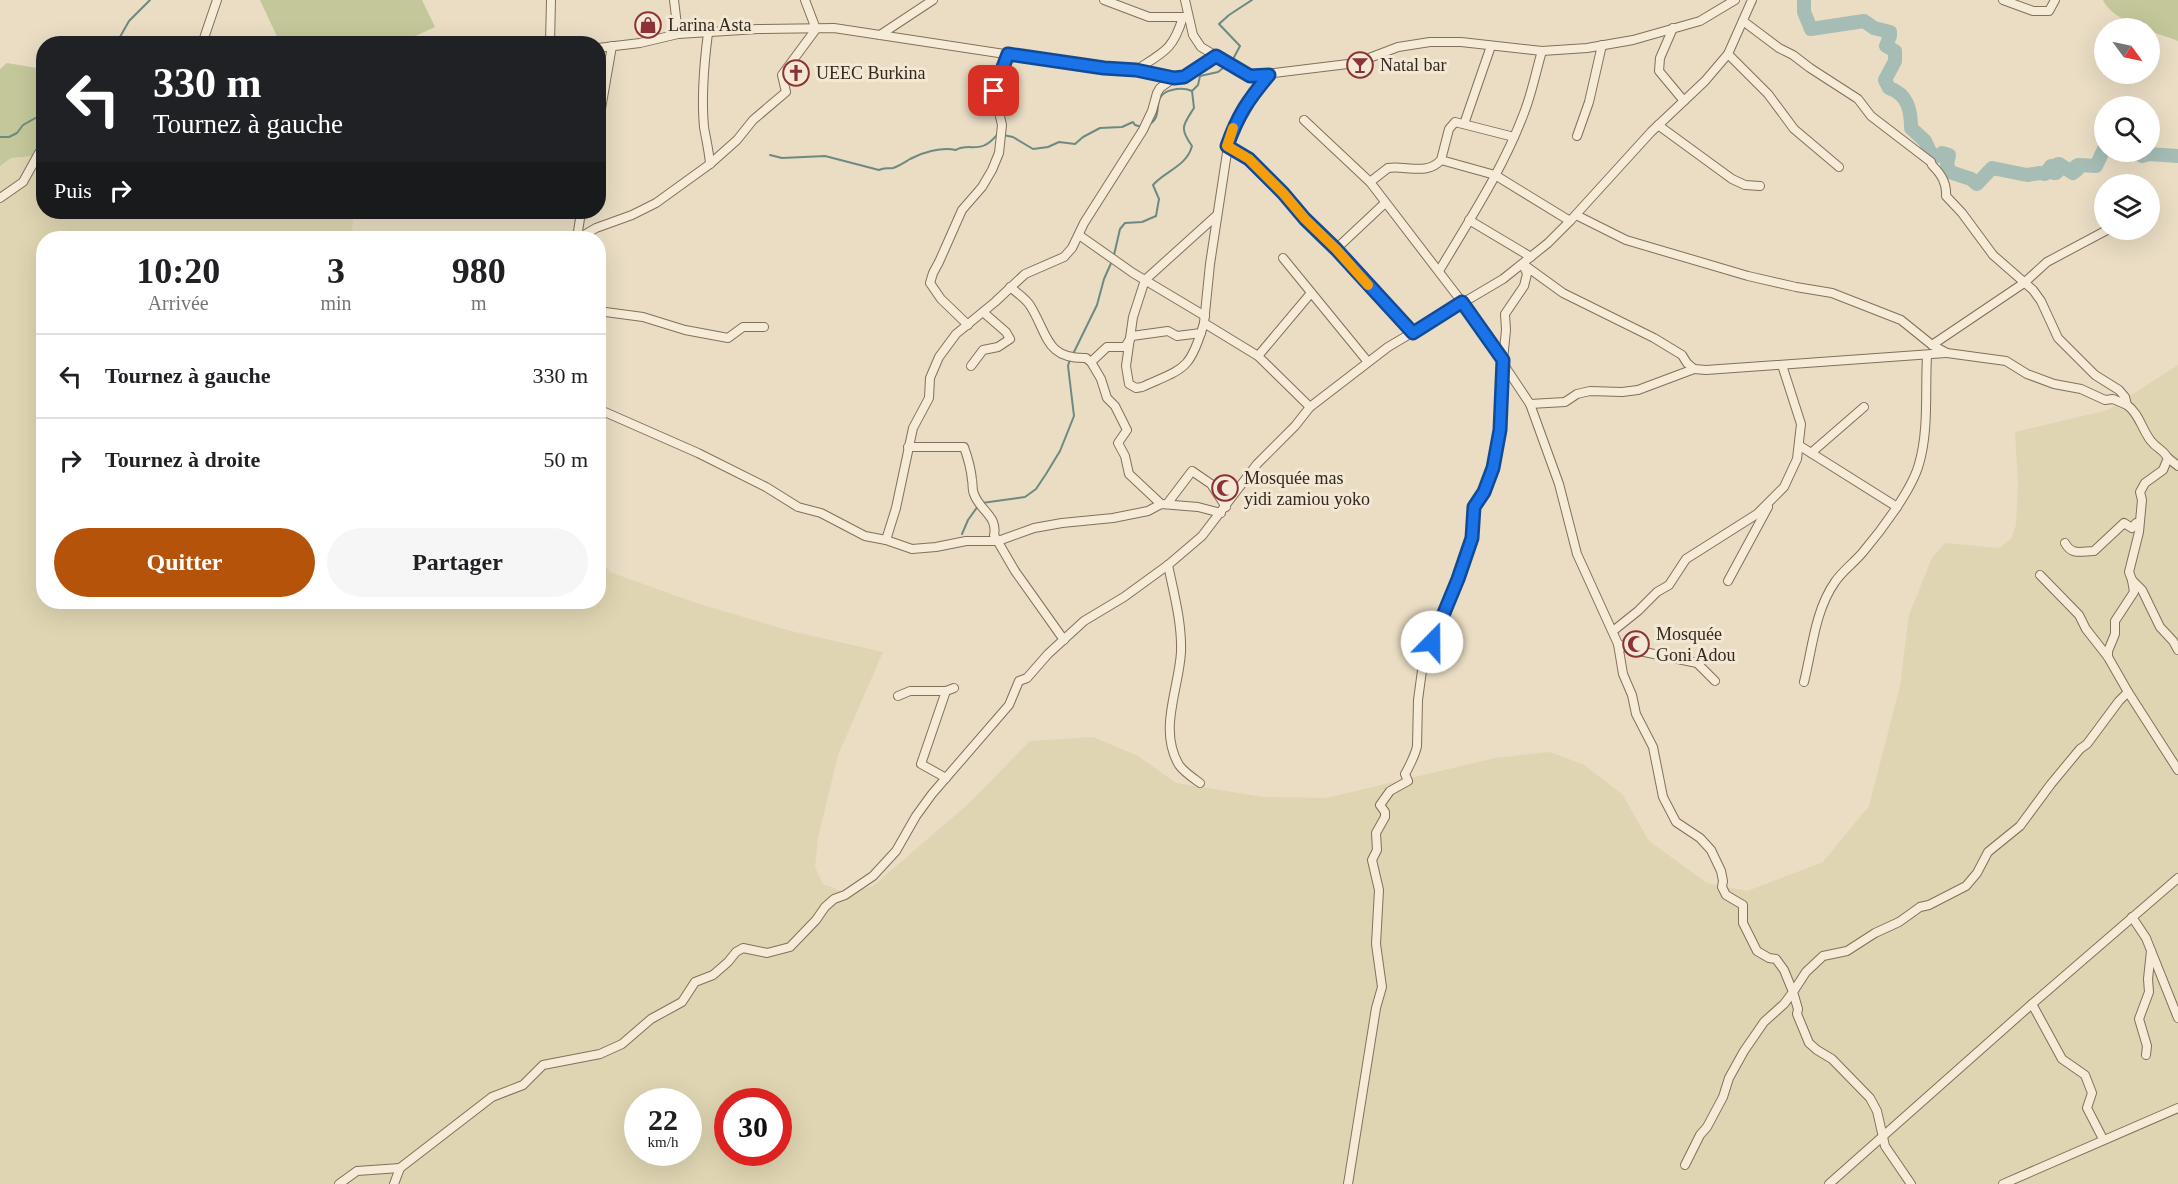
<!DOCTYPE html>
<html lang="fr">
<meta charset="utf-8">
<style>
:root{--surface:#fff;--page:#f6f6f6;--text:#202124;--muted:#757577;--line:#e0e0e0;--accent:#b45309}
body{margin:0;font-family:"Times New Roman",serif;background:var(--page);color:var(--text);height:100vh;display:flex;flex-direction:column;font-size:22px;white-space:nowrap}
*{box-sizing:border-box;margin:0}
p{font-size:20px;color:var(--muted)}
.icon{flex:none;width:33px;height:33px;fill:none;stroke:currentColor;stroke-width:2;stroke-linecap:round;stroke-linejoin:round}
.map{position:relative;flex:1;overflow:hidden}
.panel{position:absolute;left:36px;top:231px;width:570px;height:378px;display:flex;flex-direction:column;background:var(--surface);border-radius:24px;box-shadow:0 6px 24px #0002}
.panel>*{flex:none}
.top-card{position:absolute;left:36px;top:36px;width:570px;height:183px;border-radius:24px;box-shadow:0 6px 24px #0002;background:#202124;color:#fff;overflow:hidden}
.needle{width:39px;rotate:123deg}
.tools{position:absolute;left:2094px;top:18px;display:grid;gap:12px}
.tools a{display:grid;place-items:center;width:66px;height:66px;border-radius:50%;background:var(--surface);box-shadow:0 6px 24px #0002;font-size:30px}
.speed{position:absolute;left:624px;top:1088px;display:flex;gap:12px;font-size:30px;font-weight:700;text-align:center}
.speed>*{display:grid;place-content:center;width:78px;height:78px;border-radius:50%;background:var(--surface);box-shadow:0 6px 24px #0002;line-height:1}
.speed small{font-size:15px;font-weight:400}
.speed .limit{border:9px solid #d22;background:#fff;color:#111}
.pin{position:absolute;display:grid;place-items:center;width:51px;height:51px;color:#fff;margin:-26px;border-radius:12px;box-shadow:0 3px 9px #0006}
.me{position:absolute;width:66px;margin:-33px;rotate:22deg;stroke-linejoin:round;filter:drop-shadow(0 0 4px #0008)}
.turn{display:flex;align-items:center;gap:21px;height:126px;padding:0 18px;font-size:27px}
.turn .icon{width:78px;height:78px;stroke-width:2.5}
.turn b{display:block;font-size:42px;line-height:51px}
.then{display:flex;align-items:center;height:57px;padding:0 18px;background:#0003;gap:12px;font-size:22px}
.eta{display:flex;justify-content:space-evenly;align-items:center;height:102px;text-align:center}
.eta b{font-size:36px;font-weight:600;line-height:42px}
.button{display:flex;gap:12px;margin-top:auto;padding:12px 18px}
.button a{flex:1;height:69px;border-radius:36px;background:var(--accent);color:#fff;font-size:24px;font-weight:600;line-height:69px;text-align:center}
.button a+a{background:var(--page);color:var(--text)}
ul{padding:0;list-style:none}
li{display:flex;align-items:center;gap:18px;height:84px;padding:0 18px;border-top:2px solid var(--line)}
li div{flex:1}
li b{display:block;font-size:22px}
li em{font-style:normal}
.map>svg:first-child{display:block}
</style>
<div class="map">
<svg width="2178" height="1184" viewBox="0 0 2178 1184">
<rect width="100%" height="100%" fill="#eaddc4"/>
<path fill="#dfd5b2" fill-rule="evenodd" d="M43 155 44 212H354L351 238H44V602H598L599 559 610 572 696 603 791 631 883 652 838 755 818 838 815 867 823 884 846 893 873 886 968 804 1030 741 1093 737 1138 756 1176 783 1264 797 1326 798 1495 758 1550 752 1584 765 1622 794 1649 841 1707 883 1747 891 1823 862 1869 806 1900 686 1909 615 1932 558 1945 543 1999 548 2011 539 2016 525 2018 484 2015 432 2108 410 2178 365V1184H0V166L11 158ZM638 1101H688V1152H638ZM728 1101H778V1152H728Z"/>
<g fill="#c3c799">
<polygon points="260,0 422,0 435,27 400,43 280,43"/>
<path d="M2103 0H2178V41C2156 32 2113 22 2103 0Z"/>
<polygon points="7,63 43,69 43,155 11,158 0,166 0,69"/>
</g>
<g fill="none" stroke-linecap="round" stroke-linejoin="round">
<g stroke="#6d8a82" stroke-width="2">
<polyline points="116,44 129,21 150,0"/>
<polyline points="1232,61 1240,46 1219,24 1229,15 1252,0"/>
<polyline points="1192,91 1198,85 1200,76 1218,72 1227,65"/>
<path d="M1150 124C1165 115 1149 95 1172 90 1180 88 1185 88 1192 91"/>
<polyline points="1003,135 1013,137 1033,149 1048,147 1059,142 1075,144 1083,137 1100,128 1122,127 1133,122 1135,125 1142,127"/>
<polyline points="0,137 9,137 17,133 23,125 39,116 44,111"/>
<path d="M770 155 782 158 825 156 879 170C885 167 887 169 893 168 899 166 905 162 910 159 923 152 941 147 956 150 965 144 976 150 985 145 990 143 994 138 997 135"/>
<path d="M1114 255 1120 229 1125 223 1142 222 1156 216 1159 199 1153 185C1165 171 1187 166 1192 146 1179 128 1183 125 1194 108L1192 91"/>
<polyline points="1073,354 1097,305 1104,279 1112,261"/>
<polyline points="982,503 1025,497 1036,489 1046,474 1060,451 1074,416 1068,366 1070,359"/>
<polyline points="962,534 968,520 978,506"/>
</g>
<g stroke="#a5bdb5" stroke-width="14">
<path d="M1804 0V12L1811 29 1864 21 1874 28 1890 32V36L1886 46 1895 51V61L1885 80 1889 88C1908 94 1911 111 1911 128L1925 141 1931 154 1938 156 1942 153 1949 155 1947 165 1950 172 1971 179 1977 184 1992 168 2027 175 2040 173 2045 174 2051 166 2054 173H2056L2058 171 2056 165 2059 164 2073 173 2077 170 2075 167 2078 165 2096 166 2104 149"/>
<polyline points="2138,152 2142,156 2149,154 2178,156"/>
</g>
<g stroke="#836f5c" stroke-width="10">
<g id="minor">
<polyline points="674,0 678,34"/>
<polyline points="1104,0 1149,17 1188,17"/>
<polyline points="1185,0 1193,35 1201,47 1250,76 1356,63 1398,47 1430,42 1461,42 1542,51 1587,48 1633,40 1700,21 1735,0"/>
<polyline points="2003,0 2033,11 2049,11 2055,0"/>
<polyline points="1673,28 1660,58 1659,71 1684,101"/>
<path d="M708 33C704 64 701 95 704 127 706 139 709 151 710 164"/>
<polyline points="880,35 933,0"/>
<polyline points="202,44 217,0"/>
<polyline points="550,44 551,0"/>
<polyline points="598,48 640,43 678,34 758,29 834,28 1044,60 1136,70 1174,78 1184,77 1216,56"/>
<polyline points="1728,54 1768,94 1794,129 1839,167"/>
<path d="M1136 70C1164 52 1173 50 1183 17"/>
<polyline points="1269,75 1251,96 1236,120 1228,146 1210,264 1204,323 1258,356 1310,407"/>
<polyline points="1304,120 1370,182 1462,302 1530,404 1559,484 1577,554 1618,644 1623,674 1632,695 1636,714 1653,747 1663,797 1676,822 1700,838 1711,850 1721,871 1723,881 1722,887 1726,895 1743,905 1743,923 1757,951 1769,958 1776,959 1784,970 1793,992 1784,1004 1764,1022 1744,1051 1729,1078 1723,1097 1707,1127 1700,1135 1685,1165"/>
<polyline points="1464,124 1491,46"/>
<polyline points="1658,125 1732,179 1745,185 1760,186"/>
<polyline points="598,126 612,46"/>
<polyline points="1577,136 1589,102 1602,45"/>
<polyline points="1228,146 1249,159 1283,193 1305,219 1336,249 1413,333"/>
<polyline points="1441,160 1495,175 1570,221"/>
<path d="M1370 182 1388 168C1405 165 1427 176 1441 160L1449 129 1455 122 1514 137"/>
<polyline points="0,198 23,182 39,153 44,149"/>
<path d="M1576 215 1626 240 1748 276 1796 287 1832 293 1901 320 1932 345 1947 353 2006 361 2027 374 2054 384 2081 389 2105 400 2113 399 2127 405 2125 397 2119 390 2095 375 2058 338 2041 301 2033 290 1993 255 1962 213 1946 196C1947 183 1941 174 1932 165L1931 162 1871 116 1858 99 1810 68 1793 55 1779 48 1743 21"/>
<polyline points="1469,220 1531,257"/>
<polyline points="1079,235 1133,273 1205,316"/>
<polyline points="577,238 581,212"/>
<polyline points="579,238 596,228 632,215 656,203 710,164 737,140 753,120 786,92 782,75 816,29 805,0"/>
<polyline points="1336,249 1385,203"/>
<polyline points="1283,258 1368,362"/>
<polyline points="1523,264 1563,293 1654,338 1682,355 1687,363 1694,369 1706,370 1946,353"/>
<path d="M1439 271C1470 219 1503 169 1524 113 1532 93 1536 71 1542 51"/>
<path d="M1010 287C1017 293 1027 299 1031 307 1048 335 1046 359 1086 358L1091 362 1101 379 1107 398 1115 406 1127 430 1118 443 1125 456 1129 474 1161 504"/>
<polyline points="598,311 643,317 685,330 728,338 743,327 764,327"/>
<path d="M1204 323C1190 371 1184 368 1142 387L1136 388 1129 384 1126 366 1133 317 1145 280 1217 215"/>
<polyline points="968,325 941,299 930,283 933,273 939,262 962,210 982,187 992,170 999,153 1002,125 994,91 1008,54"/>
<polyline points="1932,345 2024,283 2047,262 2107,230"/>
<polyline points="1258,356 1311,293"/>
<polyline points="1091,362 1107,347 1125,347 1132,336 1168,331 1177,336 1201,333"/>
<polyline points="971,366 983,350 998,347 1010,339 1006,332 983,312"/>
<polyline points="1530,404 1565,402 1577,394 1590,391 1622,392 1638,390 1694,369"/>
<path d="M2127 405C2139 413 2142 430 2151 441 2158 450 2161 447 2168 458L2163 470 2145 483 2140 492 2142 500 2139 532 2129 572 2132 580 2142 590 2160 627 2173 641 2178 650"/>
<polyline points="598,409 698,453 766,487 798,507 821,513 865,536 886,540 912,549 936,547 966,541 998,541 1034,528 1062,523 1113,518 1148,511 1161,504 1198,507 1221,513"/>
<polyline points="1800,446 1897,507"/>
<path d="M908 447H964C968 458 971 469 972 480 973 484 972 490 974 494 980 511 998 516 994 535L1015 571 1064 640"/>
<polyline points="1811,453 1864,407"/>
<polyline points="2168,458 2178,466"/>
<polyline points="1167,504 1192,471 1211,484 1226,507"/>
<polyline points="886,540 896,508 913,428 929,398 930,378 939,357 956,334 995,302 1025,274 1064,257 1072,248 1084,223 1143,130 1152,111 1157,93 1160,88 1174,78"/>
<path d="M2065 543C2072 556 2082 551 2094 551L2124 523 2132 528 2136 523 2139 524"/>
<path d="M1168 565C1174 594 1182 623 1181 652 1179 689 1158 730 1179 765 1184 772 1193 778 1200 783"/>
<polyline points="1728,581 1768,507"/>
<polyline points="1613,631 1638,611 1657,592 1669,585 1686,559 1757,514 1784,487 1797,459 1801,424 1782,365"/>
<polyline points="1618,644 1630,649 1697,663 1715,681"/>
<polyline points="2108,657 2108,651 2115,634 2115,621 2134,592 2132,580"/>
<path d="M1804 682C1812 650 1815 610 1835 582 1842 571 1854 563 1863 552 1880 532 1912 490 1919 464 1929 430 1925 391 1927 356"/>
<polyline points="2128,692 2178,770"/>
<polyline points="898,696 910,691 946,691"/>
<polyline points="946,778 921,764 946,691 954,688"/>
<polyline points="2132,917 2146,938 2178,1018"/>
<polyline points="2032,1004 2062,1059 2085,1075 2092,1093 2087,1108 2103,1139"/>
<polyline points="2146,1055 2147,1046 2139,1019 2149,992 2148,979 2151,951"/>
<polyline points="339,1184 357,1171 400,1168"/>
<polyline points="394,1184 400,1168 492,1097 523,1085 543,1065 600,1054 622,1044 651,1019 682,1002 695,982 713,975 728,962 736,952 743,948 767,953 790,947 816,920 825,907 834,899 845,895 873,876 896,851 916,816 932,794 1009,705 1019,681 1027,678 1048,654 1084,621 1124,597 1168,565 1202,536 1257,464 1295,426 1310,407 1388,347 1503,279 1548,243 1570,221 1651,132 1705,81 1728,54 1752,0"/>
<path d="M1348 1184 1376 1008 1382 987 1376 944 1379 890 1372 860 1377 850 1376 833 1385 817V812L1380 805 1390 791 1408 781 1405 774C1408 769 1416 753 1417 746L1418 700 1423 663 1458 579 1472 538 1474 507 1484 492 1493 467 1500 430 1503 360 1506 330 1505 314 1524 286 1527 274 1523 264"/>
<polyline points="1829,1184 2032,1004 2178,878"/>
<polyline points="1911,1184 1885,1146 1877,1111 1870,1098 1832,1059 1817,1050 1809,1043 1797,1014 1798,1009 1793,992 1806,972 1823,956 1847,951 1875,933 1899,922 1920,907 1929,905 1966,886 1977,873 1988,852 2020,826 2051,784 2080,749 2087,744 2119,701 2128,692 2108,657 2086,629 2079,615 2040,575"/>
<polyline points="2003,1184 2178,1108"/>
</g>
</g>
<use href="#minor" stroke="#f5ebd6" stroke-width="8"/>
</g>
<g fill="none" stroke-linecap="round" stroke-linejoin="round">
<g stroke="#114b97" stroke-width="15">
<path id="route" d="M994 91 1008 54 1104 68 1136 70 1174 78 1184 77 1216 56 1250 76 1269 75C1248 100 1238 115 1227 146L1249 159 1283 193 1305 219 1336 249 1413 333 1462 302 1503 360 1500 430 1493 468 1484 492 1474 507 1472 538 1458 579 1432 642"/>
</g>
<use href="#route" stroke="#1a73e8" stroke-width="10"/>
<polyline stroke="#f59e0b" stroke-width="10" points="1233,128 1227,146 1249,159 1283,193 1305,219 1336,249 1368,285"/>
</g>
<defs>
<g id="shop-ring" transform="scale(1.35)"><circle r="9.5" fill="#f2e8d3" stroke="#8c3236" stroke-width="1.5"/><path d="M-5-2.5h2.3a2.7 3.5 0 0 1 5.4 0H5L5.5 6h-11ZM-1.5-2.5h3a1.5 2.3 0 0 0-3 0Z" fill="#8c3236"/></g>
<g id="bar-ring" transform="scale(1.35)"><circle r="9.5" fill="#f2e8d3" stroke="#8c3236" stroke-width="1.5"/><path d="M-6-5H6L.8 .8V4.5H3.5V6h-7V4.5H-.8V.8Z" fill="#8c3236"/></g>
<g id="church-ring" transform="scale(1.35)"><circle r="9.5" fill="#f2e8d3" stroke="#8c3236" stroke-width="1.5"/><path d="M-1.2-6h2.4v3.5h3.3v2.4h-3.3V6h-2.4V-.1h-3.3v-2.4h3.3Z" fill="#8c3236"/></g>
<g id="mosque-ring" transform="scale(1.35)"><circle r="9.5" fill="#f2e8d3" stroke="#8c3236" stroke-width="1.5"/><path d="M3.5-4.9A6 6 0 1 0 3.5 4.9A5 5 0 1 1 3.5-4.9Z" fill="#8c3236"/></g>
</defs>
<g fill-rule="evenodd">
<use href="#shop-ring" x="648" y="25"/>
<use href="#bar-ring" x="1360" y="65"/>
<use href="#church-ring" x="796" y="73"/>
<use href="#mosque-ring" x="1225" y="488"/>
<use href="#mosque-ring" x="1636" y="644"/>
</g>
<g text-anchor="middle" dominant-baseline="central" stroke-width="6" stroke-linejoin="round" paint-order="stroke">
<g font-size="18" fill="#34281f" stroke="#f2e8d3" text-anchor="start">
<text x="668" y="25">Larina Asta</text>
<text x="1380" y="65">Natal bar</text>
<text x="816" y="73">UEEC Burkina</text>
<text x="1244" y="478">Mosquée mas<tspan x="1244" dy="21">yidi zamiou yoko</tspan></text>
<text x="1656" y="634">Mosquée<tspan x="1656" dy="21">Goni Adou</tspan></text>
</g>
</g>
</svg>
<div class="tools">
<a><svg class="needle" viewBox="-14 -14 28 28"><path d="M0-13l5 13h-10z" fill="#e53935"/><path d="M0 13l5-13h-10z" fill="#757577"/></svg></a>
<a><svg class="icon" aria-label="search" viewBox="0 0 24 24"><circle cx="10" cy="10" r="6"/><path d="M15 15l6 6"/></svg></a>
<a><svg class="icon" aria-label="layers" viewBox="0 0 24 24"><path d="M12 4l9 5-9 5-9-5zM3 14l9 5 9-5"/></svg></a>
</div>
<div class="speed"><div>22<small>km/h</small></div><div class="limit">30</div></div>
<div class="pin" style="left:994px;top:91px;background:#d93025"><svg class="icon" aria-label="arrive" viewBox="0 0 24 24"><path d="M6 21V4h12l-3 4 3 4H6"/></svg></div>
<svg class="me" style="left:1432px;top:642px" viewBox="-20 -20 40 40"><circle r="19" fill="#fff"/><path d="M0-13L10 11 0 6-10 11z" fill="#1a73e8"/></svg>
<div class="top-card">
<div class="turn"><svg class="icon" aria-label="left" viewBox="0 0 24 24"><path d="M17 20v-9H6M10 6l-5 5 5 5"/></svg><div><b>330 m</b>Tournez à gauche</div></div>
<div class="then">Puis<svg class="icon" aria-label="right" viewBox="0 0 24 24"><path d="M7 20v-9h11M14 6l5 5-5 5"/></svg></div>
</div>
<section class="panel">
<div class="eta">
<div><b>10:20</b><p>Arrivée</p></div>
<div><b>3</b><p>min</p></div>
<div><b>980</b><p>m</p></div>
</div>
<ul>
<li><svg class="icon" aria-label="left" viewBox="0 0 24 24"><path d="M17 20v-9H6M10 6l-5 5 5 5"/></svg><div><b>Tournez à gauche</b></div><em>330 m</em></li>
<li><svg class="icon" aria-label="right" viewBox="0 0 24 24"><path d="M7 20v-9h11M14 6l5 5-5 5"/></svg><div><b>Tournez à droite</b></div><em>50 m</em></li>
</ul>
<div class="button"><a>Quitter</a><a>Partager</a></div>
</section>
</div>
